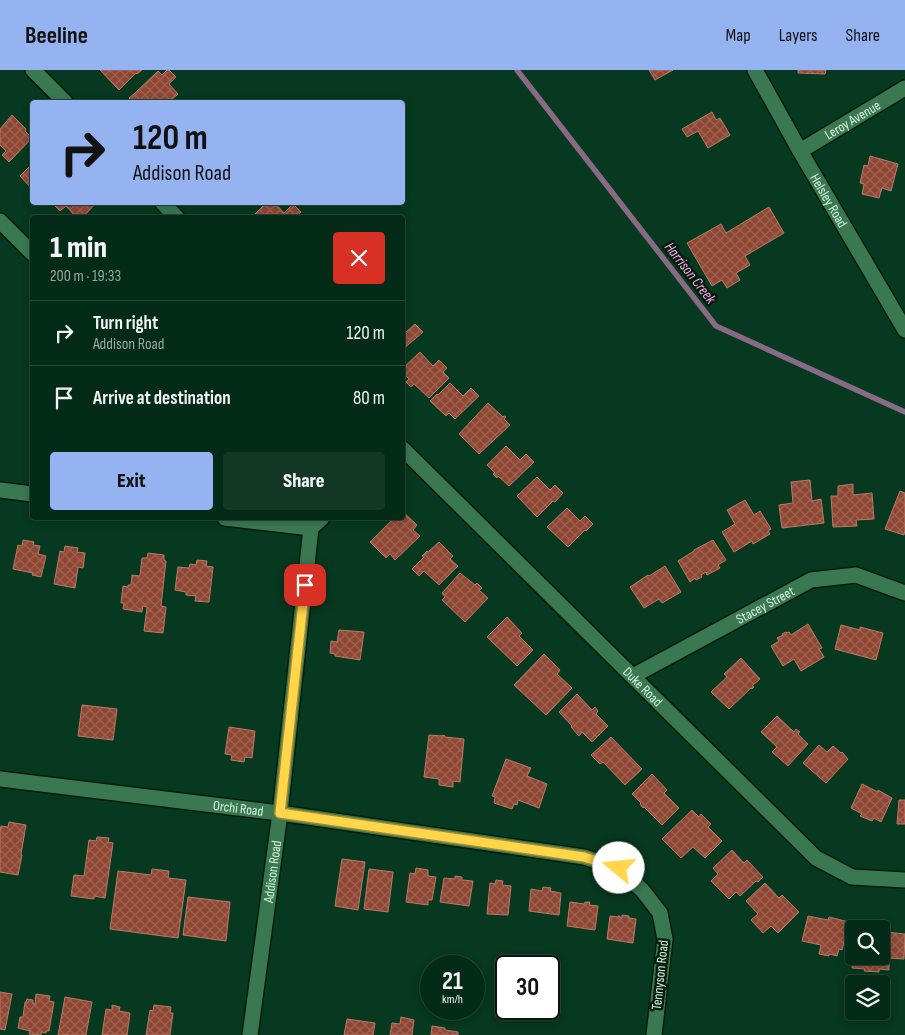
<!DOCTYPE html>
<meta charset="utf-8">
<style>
:root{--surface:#042b17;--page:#123724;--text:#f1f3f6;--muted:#97a7a1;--line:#254736;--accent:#95b2f1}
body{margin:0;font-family:"Sofia Sans Condensed",sans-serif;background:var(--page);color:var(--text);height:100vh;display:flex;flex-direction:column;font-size:19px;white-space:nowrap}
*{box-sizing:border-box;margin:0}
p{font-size:16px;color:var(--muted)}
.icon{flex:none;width:28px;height:28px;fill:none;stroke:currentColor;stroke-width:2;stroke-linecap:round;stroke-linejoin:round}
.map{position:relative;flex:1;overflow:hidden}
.panel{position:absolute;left:30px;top:145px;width:375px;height:305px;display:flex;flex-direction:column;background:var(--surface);border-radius:5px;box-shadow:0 2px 8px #0003,0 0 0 1px var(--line)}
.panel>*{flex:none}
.banner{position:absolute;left:30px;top:30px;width:375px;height:105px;border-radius:5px;box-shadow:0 2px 8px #0003,0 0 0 1px var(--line);background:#95b2f1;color:#111;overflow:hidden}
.buttons{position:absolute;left:845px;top:850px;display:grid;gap:10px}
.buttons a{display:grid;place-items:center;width:45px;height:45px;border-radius:5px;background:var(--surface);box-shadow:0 2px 8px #0003,0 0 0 1px var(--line);font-size:25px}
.speed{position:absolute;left:420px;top:885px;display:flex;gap:10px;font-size:25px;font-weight:700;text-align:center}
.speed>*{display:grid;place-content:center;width:65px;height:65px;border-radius:50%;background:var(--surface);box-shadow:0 2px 8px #0003,0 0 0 1px var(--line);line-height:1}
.speed small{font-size:12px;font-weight:400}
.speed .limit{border:2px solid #111;border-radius:8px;background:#fff;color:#111}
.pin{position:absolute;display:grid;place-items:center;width:42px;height:42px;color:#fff;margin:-21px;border-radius:10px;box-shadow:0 2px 8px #0006}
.me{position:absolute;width:55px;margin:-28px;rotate:287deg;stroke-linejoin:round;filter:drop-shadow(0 0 4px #0008)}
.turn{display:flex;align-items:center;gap:18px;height:105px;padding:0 20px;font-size:22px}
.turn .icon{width:65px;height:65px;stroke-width:2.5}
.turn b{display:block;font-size:35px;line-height:42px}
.round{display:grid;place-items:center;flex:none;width:52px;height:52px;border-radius:5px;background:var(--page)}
.headline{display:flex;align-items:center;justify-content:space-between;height:85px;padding:0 20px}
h1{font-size:30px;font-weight:800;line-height:38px}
.button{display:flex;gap:10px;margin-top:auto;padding:10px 20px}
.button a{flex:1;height:58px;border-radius:5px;background:var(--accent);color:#111;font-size:20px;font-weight:800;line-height:58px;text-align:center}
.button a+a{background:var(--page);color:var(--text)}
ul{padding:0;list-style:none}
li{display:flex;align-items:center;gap:15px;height:65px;padding:0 20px;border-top:1px solid var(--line)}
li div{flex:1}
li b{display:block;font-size:19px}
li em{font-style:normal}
header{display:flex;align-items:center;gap:30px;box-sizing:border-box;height:70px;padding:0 25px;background:var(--accent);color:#111}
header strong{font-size:24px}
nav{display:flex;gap:28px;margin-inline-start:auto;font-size:18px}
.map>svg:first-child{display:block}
</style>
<header>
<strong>Beeline</strong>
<nav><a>Map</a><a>Layers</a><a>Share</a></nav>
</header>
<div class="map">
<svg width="905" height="965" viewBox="0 0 905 965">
<defs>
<pattern id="building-cross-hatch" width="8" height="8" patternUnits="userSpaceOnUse" patternTransform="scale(1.25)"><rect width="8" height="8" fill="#8f4734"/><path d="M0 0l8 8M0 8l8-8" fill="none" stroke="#9e6251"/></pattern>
</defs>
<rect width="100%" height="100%" fill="#06391f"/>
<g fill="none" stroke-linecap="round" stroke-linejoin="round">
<polyline stroke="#896a84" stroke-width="5.5" points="517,0 716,256 905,342"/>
</g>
<g fill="url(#building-cross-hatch)" stroke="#bc7968">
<polygon points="100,0 142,0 137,4 136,3 119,20"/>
<polygon points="167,0 169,0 176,7 169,14 178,24 169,32 133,32 129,28 135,23 158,1 162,5"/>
<polygon points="649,0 673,0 655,10"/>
<polygon points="798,0 826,0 825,4 798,3"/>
<polygon points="712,42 716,50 720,48 730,65 708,78 698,61 687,67 682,59"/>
<polygon points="12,45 26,59 25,61 32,68 9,92 2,85 6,81 0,75 0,59"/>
<polygon points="870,86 898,94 891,121 882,118 879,128 862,124 864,114 860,113 864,95 868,96"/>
<polygon points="32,94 32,119 20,106"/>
<polygon points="51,132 97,132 82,148 77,148 66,136 60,141"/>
<polygon points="267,132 274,132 284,143 293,134 301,142 295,148 251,148"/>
<polygon points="769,137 784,163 745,186 750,195 736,203 740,210 727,218 722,210 712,216 687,173 721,154 726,163"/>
<polygon points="415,254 423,262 402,280 402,258 406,262"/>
<polygon points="420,282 433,296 439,290 447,298 443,302 449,308 429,328 414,314 411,317 406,312 409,309 402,302 402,299"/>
<polygon points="450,313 463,326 471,318 479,326 455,349 449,343 446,346 430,331 437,324 438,325"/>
<polygon points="488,333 503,347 504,346 506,347 504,349 510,355 479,384 459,364"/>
<polygon points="506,376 520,390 526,384 534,392 509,416 498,406 497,408 493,404 495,403 487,395"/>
<polygon points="537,407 550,420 555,415 563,423 555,432 553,431 537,447 517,426"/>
<polygon points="810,410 812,431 821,429 824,453 782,458 779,435 793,433 791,412"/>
<polygon points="853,414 853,425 872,423 874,449 856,450 857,456 833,457 831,426 838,426 838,416"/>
<polygon points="900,421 905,423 905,460 904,465 885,459"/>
<polygon points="745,430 754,445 760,441 771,459 768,461 770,464 753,474 752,471 734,482 722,462 735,454 727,440"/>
<polygon points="567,438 580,451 585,446 593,454 586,461 585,460 568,477 547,457"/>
<polygon points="402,441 417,455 413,460 420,466 395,490 390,484 386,488 370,472 394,448 402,448"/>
<polygon points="23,470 34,472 33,475 40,476 38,484 46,486 41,507 32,505 33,503 13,499 18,475 22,476"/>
<polygon points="713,470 726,490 718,495 720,498 707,505 706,502 701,505 702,507 696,510 695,508 690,512 678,491 694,481 694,480"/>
<polygon points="439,472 453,486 450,489 458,496 439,515 424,501 419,506 412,499 424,487 422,486 427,481 428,482"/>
<polygon points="65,476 78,478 77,482 85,483 83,498 78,497 75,518 54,514 60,481 64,482"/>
<polygon points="148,483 164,485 164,490 166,491 161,536 166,537 163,563 144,561 147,537 143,536 142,542 123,539 124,533 121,533 123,516 128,517 128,515 131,515 132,505 140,506 142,488 147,488"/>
<polygon points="197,490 207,491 206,496 213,497 209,532 195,531 196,526 186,525 186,522 175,520 178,497 189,498 190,494 196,495"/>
<polygon points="665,496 681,522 662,533 659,529 644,538 630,517 648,505 649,506"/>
<polygon points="460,503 475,515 477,513 482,518 479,520 488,528 465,552 442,530 445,527 442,523"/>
<polygon points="507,547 522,563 519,566 533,580 517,596 487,567"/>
<polygon points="808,554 822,578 819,579 824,587 801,601 794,589 783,596 771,576 779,571 777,568 783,565 782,564 786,562 787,563 789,562 791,565"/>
<polygon points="841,555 860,560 860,557 883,563 876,590 835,579"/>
<polygon points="339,560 364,562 360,590 335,586 335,584 330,583 331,571 337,572"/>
<polygon points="544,584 560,600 557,604 572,618 546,645 514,615"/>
<polygon points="741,588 760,609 752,616 754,617 752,619 751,618 729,639 711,622 727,607 724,604"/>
<polygon points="577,624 592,640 595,637 598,641 596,644 608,656 592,672 582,662 579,666 571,657 572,656 559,642"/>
<polygon points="82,635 117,639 113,670 78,666"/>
<polygon points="777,646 794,662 796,659 800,662 798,664 808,674 788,696 772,682 777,677 761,662"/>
<polygon points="229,657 255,661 252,688 245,687 244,692 231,690 232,685 225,684"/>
<polygon points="429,665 442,666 442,665 445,666 445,667 464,669 460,712 453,711 453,717 439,715 439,709 424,707"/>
<polygon points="611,667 642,699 625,715 603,692 600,694 591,685"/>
<polygon points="819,675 827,682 833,676 841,683 842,682 848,689 826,713 803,693"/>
<polygon points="506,689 531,698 527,706 547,714 539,738 518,730 517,735 514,734 512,739 494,733 495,727 492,726"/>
<polygon points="652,704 667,720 664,723 679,738 662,755 644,737 643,738 640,734 641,733 632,724"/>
<polygon points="862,714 878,722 878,720 892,728 881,752 874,748 872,751 860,746 862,744 851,738"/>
<polygon points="899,730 905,730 905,754 897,754"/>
<polygon points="692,740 699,747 701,744 711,754 708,757 722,771 705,788 693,777 681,788 662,769"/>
<polygon points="9,752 26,755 21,784 22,785 18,805 0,802 0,762 1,756 8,757"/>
<polygon points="97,767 109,768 108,772 113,773 105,828 94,826 94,829 71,826 74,805 84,806 89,770 96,771"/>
<polygon points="732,780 744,793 747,790 763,807 758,812 756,811 740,826 736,822 729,829 711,811 718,804 713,798"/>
<polygon points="342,789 365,792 358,840 335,836"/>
<polygon points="416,798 428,800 428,806 436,807 432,830 428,830 428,835 406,832 410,803 415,804"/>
<polygon points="152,799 169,801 168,808 186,810 178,868 110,859 118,801 151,805"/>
<polygon points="369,799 393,802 388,842 364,839"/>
<polygon points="455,806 462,807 462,810 473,811 469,836 440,832 444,808 455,809"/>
<polygon points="496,810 503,811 502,815 511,816 508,845 487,844 490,813 495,814"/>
<polygon points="765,813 779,828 782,825 799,842 778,863 771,856 763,863 751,850 758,844 746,831"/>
<polygon points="543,817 551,818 550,821 561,823 559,845 529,841 531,819 542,821"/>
<polygon points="188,827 230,832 226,871 183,865"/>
<polygon points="570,832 584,834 585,832 590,832 589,835 598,836 595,860 567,856"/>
<polygon points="622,845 629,846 629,848 636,849 633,873 607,869 610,846 618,847 618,846 620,846 620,848 622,848"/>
<polygon points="808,846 828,850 829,847 849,852 842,880 839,879 837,886 829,884 829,886 819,884 821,875 802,871"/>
<polygon points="862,857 886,859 886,862 905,864 904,889 889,888 889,900 879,899 879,902 864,901 865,899 852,898 854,872 854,886 881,886 881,859 861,859"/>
<polygon points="0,922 12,924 5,960 0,959"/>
<polygon points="36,924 50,926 49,931 54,932 49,961 46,961 46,963 41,962 41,965 29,964 30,961 18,958 20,947 23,947 25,932 26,932 27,929 33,930 33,934 35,934"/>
<polygon points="65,927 92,932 86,965 58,965"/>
<polygon points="112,935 120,937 119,941 130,943 127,965 102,965 106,939 112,940"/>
<polygon points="154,935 171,937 170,943 173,943 170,965 146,965 150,940 153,941"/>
<polygon points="401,947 414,950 412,965 390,965 392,953 400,954"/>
<polygon points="347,949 375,953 373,965 344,965"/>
<polygon points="432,956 445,958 445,960 458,962 458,965 431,965"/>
</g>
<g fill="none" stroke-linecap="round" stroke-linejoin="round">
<g stroke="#001e0c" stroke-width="18">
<g id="street">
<polyline points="33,0 65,32"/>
<path id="s1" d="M755 0 800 81 905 260"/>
<path id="s2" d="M800 81 905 18"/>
<polyline points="162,132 177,148"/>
<polyline points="0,151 32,183"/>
<path id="s3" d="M402 378 816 788 852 807 905 810"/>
<polyline points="0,420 32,424"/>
<polyline points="225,448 311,458 322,448"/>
<path id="s4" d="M633 606 811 510 856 505 905 523"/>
<path id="s5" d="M0 709 280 743 584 787 619 798 643 821 660 843 665 869 654 965"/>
<path id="s6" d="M250 965 280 743 311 458"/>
</g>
</g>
<use href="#street" stroke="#3a7852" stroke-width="15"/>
</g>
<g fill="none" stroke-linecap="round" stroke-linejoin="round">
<g stroke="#a68a30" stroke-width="12">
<polyline id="route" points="305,515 280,743 584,787 619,798"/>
</g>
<use href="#route" stroke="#ffd54a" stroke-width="9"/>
</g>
<g text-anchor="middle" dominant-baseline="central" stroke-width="5" stroke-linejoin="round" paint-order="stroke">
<g font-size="14" fill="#d5f4de" stroke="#041d0e">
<text stroke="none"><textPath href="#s2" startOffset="61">Leroy Avenue</textPath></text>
<text stroke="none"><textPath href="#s1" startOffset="150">Helsley Road</textPath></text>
<text stroke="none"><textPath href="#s4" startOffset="150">Stacey Street</textPath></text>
<text stroke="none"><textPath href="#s3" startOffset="339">Duke Road</textPath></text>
<text stroke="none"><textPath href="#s5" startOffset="240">Orchi Road</textPath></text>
<text stroke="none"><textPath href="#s6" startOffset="165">Addison Road</textPath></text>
<text transform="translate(660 905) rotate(-84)">Tennyson Road</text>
</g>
<g font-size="15" font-style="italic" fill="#fda6ea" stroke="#041d0e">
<text transform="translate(690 203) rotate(52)">Harrison Creek</text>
</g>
</g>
</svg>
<div class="buttons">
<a><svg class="icon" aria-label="search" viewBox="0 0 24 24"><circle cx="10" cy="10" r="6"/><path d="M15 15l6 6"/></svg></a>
<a><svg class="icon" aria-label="layers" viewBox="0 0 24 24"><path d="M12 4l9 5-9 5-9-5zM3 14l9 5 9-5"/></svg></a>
</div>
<div class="speed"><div>21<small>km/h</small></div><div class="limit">30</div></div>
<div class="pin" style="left:305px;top:515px;background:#d93025"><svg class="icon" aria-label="arrive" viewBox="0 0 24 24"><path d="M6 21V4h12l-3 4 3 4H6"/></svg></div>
<svg class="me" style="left:619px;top:798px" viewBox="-20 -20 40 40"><circle r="19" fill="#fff"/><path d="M0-13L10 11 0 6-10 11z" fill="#ffd54a"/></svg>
<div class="banner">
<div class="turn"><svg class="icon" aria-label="right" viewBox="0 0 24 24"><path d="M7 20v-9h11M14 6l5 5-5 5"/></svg><div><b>120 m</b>Addison Road</div></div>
</div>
<section class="panel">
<div class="headline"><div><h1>1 min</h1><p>200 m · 19:33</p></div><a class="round" style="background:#d93025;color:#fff"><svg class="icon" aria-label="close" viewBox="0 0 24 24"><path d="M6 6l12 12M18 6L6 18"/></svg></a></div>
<ul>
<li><svg class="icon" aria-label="right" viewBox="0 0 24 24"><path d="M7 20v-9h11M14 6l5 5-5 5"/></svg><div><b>Turn right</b><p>Addison Road</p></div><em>120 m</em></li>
<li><svg class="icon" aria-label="arrive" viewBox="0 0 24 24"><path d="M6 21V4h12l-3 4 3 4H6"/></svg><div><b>Arrive at destination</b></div><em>80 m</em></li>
</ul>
<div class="button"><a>Exit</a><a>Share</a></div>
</section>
</div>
